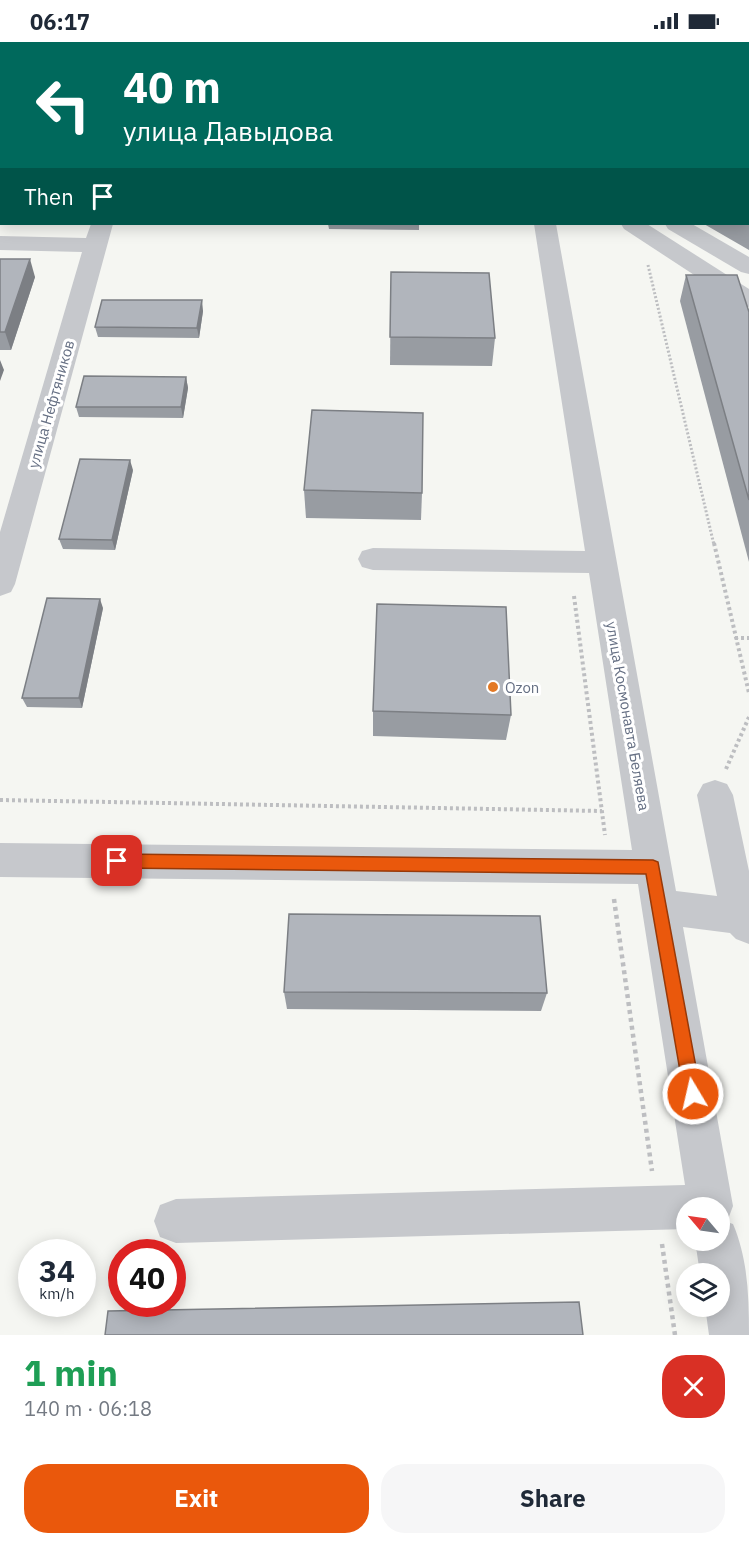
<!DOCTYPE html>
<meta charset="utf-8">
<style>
:root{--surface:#fff;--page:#f6f6f7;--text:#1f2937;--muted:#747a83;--accent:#ea580c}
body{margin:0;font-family:"IBM Plex Sans",sans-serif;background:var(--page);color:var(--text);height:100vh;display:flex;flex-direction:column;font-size:22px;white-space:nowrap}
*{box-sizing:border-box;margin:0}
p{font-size:20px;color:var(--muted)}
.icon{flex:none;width:33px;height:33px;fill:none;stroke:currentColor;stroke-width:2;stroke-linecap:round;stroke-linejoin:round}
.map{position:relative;height:1293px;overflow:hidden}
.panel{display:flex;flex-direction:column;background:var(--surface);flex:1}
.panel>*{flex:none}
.top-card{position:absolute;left:0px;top:0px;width:750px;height:183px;box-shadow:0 3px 15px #0003;background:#00695c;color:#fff;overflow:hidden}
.needle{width:39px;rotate:299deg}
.buttons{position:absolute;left:676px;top:1155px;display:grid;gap:12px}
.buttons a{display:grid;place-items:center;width:54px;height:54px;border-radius:50%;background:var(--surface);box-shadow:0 3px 15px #0003;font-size:30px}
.speed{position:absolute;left:18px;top:1197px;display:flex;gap:12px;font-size:30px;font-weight:700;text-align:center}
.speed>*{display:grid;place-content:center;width:78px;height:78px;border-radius:50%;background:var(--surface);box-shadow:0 3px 15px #0003;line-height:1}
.speed small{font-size:15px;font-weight:400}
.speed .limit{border:9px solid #d22;background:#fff;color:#111}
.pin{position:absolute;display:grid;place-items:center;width:51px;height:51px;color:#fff;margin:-26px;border-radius:12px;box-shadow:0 3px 9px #0006}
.me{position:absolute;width:66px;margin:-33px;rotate:351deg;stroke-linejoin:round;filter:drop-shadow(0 0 4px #0008)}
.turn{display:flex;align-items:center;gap:21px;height:126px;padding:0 24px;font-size:27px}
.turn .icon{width:78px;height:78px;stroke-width:2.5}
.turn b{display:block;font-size:42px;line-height:51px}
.then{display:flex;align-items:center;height:57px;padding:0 24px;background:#0003;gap:12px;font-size:22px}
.round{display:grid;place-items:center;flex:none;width:63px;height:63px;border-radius:24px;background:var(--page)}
.headline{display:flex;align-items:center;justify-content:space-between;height:102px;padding:0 24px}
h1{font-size:36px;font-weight:800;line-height:45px;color:#1e9e55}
.primary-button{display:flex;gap:12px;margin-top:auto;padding:12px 24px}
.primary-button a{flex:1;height:69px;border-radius:24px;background:var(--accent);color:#fff;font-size:24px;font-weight:800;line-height:69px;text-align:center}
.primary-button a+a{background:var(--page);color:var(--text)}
.status{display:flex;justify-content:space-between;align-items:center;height:42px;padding:0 30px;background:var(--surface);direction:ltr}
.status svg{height:16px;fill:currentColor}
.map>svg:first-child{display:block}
</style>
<div class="status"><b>06:17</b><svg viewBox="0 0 49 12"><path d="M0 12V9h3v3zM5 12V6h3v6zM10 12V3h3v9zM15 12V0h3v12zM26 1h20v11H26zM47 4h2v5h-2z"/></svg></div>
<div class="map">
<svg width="749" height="1293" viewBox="0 0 749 1293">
<rect width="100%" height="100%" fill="#f5f6f2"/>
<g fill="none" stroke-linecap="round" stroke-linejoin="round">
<g stroke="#b6b9be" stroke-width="3">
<g id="major">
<rect x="0" y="44" width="2" height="12"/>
<rect x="748" y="47" width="1" height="12"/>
</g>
</g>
<polyline stroke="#bdbec1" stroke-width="3" stroke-dasharray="2 2" stroke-linecap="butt" points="648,223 714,503"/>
<g stroke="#bdbec1" stroke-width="4" stroke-dasharray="3 3" stroke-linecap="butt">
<polyline points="714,501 749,651"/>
<polyline points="574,554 605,793"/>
<polyline points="735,596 749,596"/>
<polyline points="726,727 749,675"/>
<polyline points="0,758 602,769"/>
</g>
<g stroke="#bdbec1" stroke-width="4.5" stroke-dasharray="4 4" stroke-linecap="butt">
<polyline points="614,857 652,1129"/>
<polyline points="662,1202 675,1293"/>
</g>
<g fill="#c6c8cc" fill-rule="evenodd">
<rect x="144" y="0" width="18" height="2"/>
<polygon points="506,0 524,0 525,2 506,2"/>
<polygon points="587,0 605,0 606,2 587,2"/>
<rect x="748" y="108" width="1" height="12"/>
<polygon points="91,182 113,182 15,542 11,550 0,554 0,490 82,210 0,208 0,194 86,196"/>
<path d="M534 182H556L676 849 717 854 697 753 703 742 715 738 727 742 733 753 749 829V902L736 897 730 891 683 885 733 1164 727 1180 733 1182C748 1217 749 1255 749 1293H709L705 1264H720V1232H700L695 1198H720V1166H687V1187L176 1201 160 1195 154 1179 160 1163 176 1157 685 1143 638 842 0 835V801L632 808 589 531 373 528 362 525 358 517 362 509 373 506 585 509Z"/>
<polygon points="621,182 647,182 749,247 749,265 740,263 624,187"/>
<polygon points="665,182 692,182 749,215 749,232 741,230 668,187"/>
</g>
<use href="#major" fill="#fff" fill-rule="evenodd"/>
</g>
<g fill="#989ca2">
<polygon points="0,0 45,0 44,2 2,2 2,18 0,18"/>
<rect x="618" y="0" width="44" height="2"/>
<rect x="0" y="107" width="2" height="55"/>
<polygon points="748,147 749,147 749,208 704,182 748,182"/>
<polygon points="328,182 419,182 419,188 329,187"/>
<polygon points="0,217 35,235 11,308 0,308"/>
<polygon points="391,230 495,296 492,324 390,323"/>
<polygon points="686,233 749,270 749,520 680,259"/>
<polygon points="203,269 199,296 98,295 95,285"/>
<polygon points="186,335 188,346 183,376 79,375 76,365"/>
<polygon points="133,428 115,508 63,507 59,497"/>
<polygon points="304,448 422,451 421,478 306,476"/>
<polygon points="103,566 82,666 27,665 22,656"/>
<polygon points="373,669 511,673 506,698 373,694"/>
<polygon points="284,950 547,951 541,969 287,967"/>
</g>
<g fill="#7c7f84">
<polygon points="30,217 35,235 11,308 5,290"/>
<polygon points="202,258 203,269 199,296 197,286"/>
<polygon points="0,318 4,328 0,339"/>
<polygon points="186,335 188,346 183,376 181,365"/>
<polygon points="130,418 133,428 115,508 112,498"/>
<polygon points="100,557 103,566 82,666 79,656"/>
</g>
<g fill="#b1b5bc" stroke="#7c7f84" stroke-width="1.5">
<polygon points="0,0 38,0 37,2 2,2 2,8 0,8"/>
<rect x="77" y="0" width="39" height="2"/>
<polygon points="177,0 215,0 215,2 176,2"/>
<polygon points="449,0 489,0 489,2 450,2"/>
<rect x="0" y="107" width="2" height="45"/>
<rect x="748" y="147" width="1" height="34"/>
<polygon points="0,217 30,217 5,290 0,290"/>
<polygon points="391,230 489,231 495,296 390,295"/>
<polygon points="686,233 737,233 749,270 749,458"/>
<polygon points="102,258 202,258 197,286 95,285"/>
<polygon points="84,334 186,335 181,365 76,365"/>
<polygon points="312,368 423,371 422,451 304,448"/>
<polygon points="80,417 130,418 112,498 59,497"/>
<polygon points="47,556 100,557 79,656 22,656"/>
<polygon points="377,562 506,565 511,673 373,669"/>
<polygon points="289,872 540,874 547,951 284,950"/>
<polygon points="579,1260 583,1293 105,1293 108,1269"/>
</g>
<polygon fill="#ea580c" stroke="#983908" stroke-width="1.5" points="117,812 653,818 658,820 701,1052 699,1058 693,1060 686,1058 684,1052 646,832 117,826 112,824 110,819 112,814"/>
<circle fill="#e37925" stroke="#fff" stroke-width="2" cx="493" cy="645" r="6"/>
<g text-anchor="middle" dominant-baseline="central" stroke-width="6" stroke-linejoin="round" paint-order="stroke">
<g font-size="15" fill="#656f83" stroke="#fff">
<text transform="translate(51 362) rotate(-74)">улица Нефтяников</text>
<text transform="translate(628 674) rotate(80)">улица Космонавта Беляева</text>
</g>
<g font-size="15" fill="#656f83" stroke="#fff" text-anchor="start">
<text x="505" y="645">Ozon</text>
</g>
</g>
</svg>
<div class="buttons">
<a><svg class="needle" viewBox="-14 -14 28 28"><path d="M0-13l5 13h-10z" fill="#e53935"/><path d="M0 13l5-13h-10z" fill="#747a83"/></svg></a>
<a><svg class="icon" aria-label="layers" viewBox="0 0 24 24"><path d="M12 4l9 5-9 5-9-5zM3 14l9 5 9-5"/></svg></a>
</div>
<div class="speed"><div>34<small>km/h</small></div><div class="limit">40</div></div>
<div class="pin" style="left:117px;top:819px;background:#d93025"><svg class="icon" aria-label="arrive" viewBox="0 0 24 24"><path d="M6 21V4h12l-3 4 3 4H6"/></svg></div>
<svg class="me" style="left:693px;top:1052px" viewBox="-20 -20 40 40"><circle r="17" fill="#ea580c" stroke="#fff" stroke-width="3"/><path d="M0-11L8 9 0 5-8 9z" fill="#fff"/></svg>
<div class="top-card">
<div class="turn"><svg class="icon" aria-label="left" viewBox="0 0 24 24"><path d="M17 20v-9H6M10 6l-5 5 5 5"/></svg><div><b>40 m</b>улица Давыдова</div></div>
<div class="then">Then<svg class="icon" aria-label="arrive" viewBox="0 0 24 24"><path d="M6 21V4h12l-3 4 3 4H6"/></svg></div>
</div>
</div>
<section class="panel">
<div class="headline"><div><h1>1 min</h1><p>140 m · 06:18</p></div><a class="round" style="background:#d93025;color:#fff"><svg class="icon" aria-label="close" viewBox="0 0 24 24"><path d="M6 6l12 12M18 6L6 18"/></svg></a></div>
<div class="primary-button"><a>Exit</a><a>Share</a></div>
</section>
